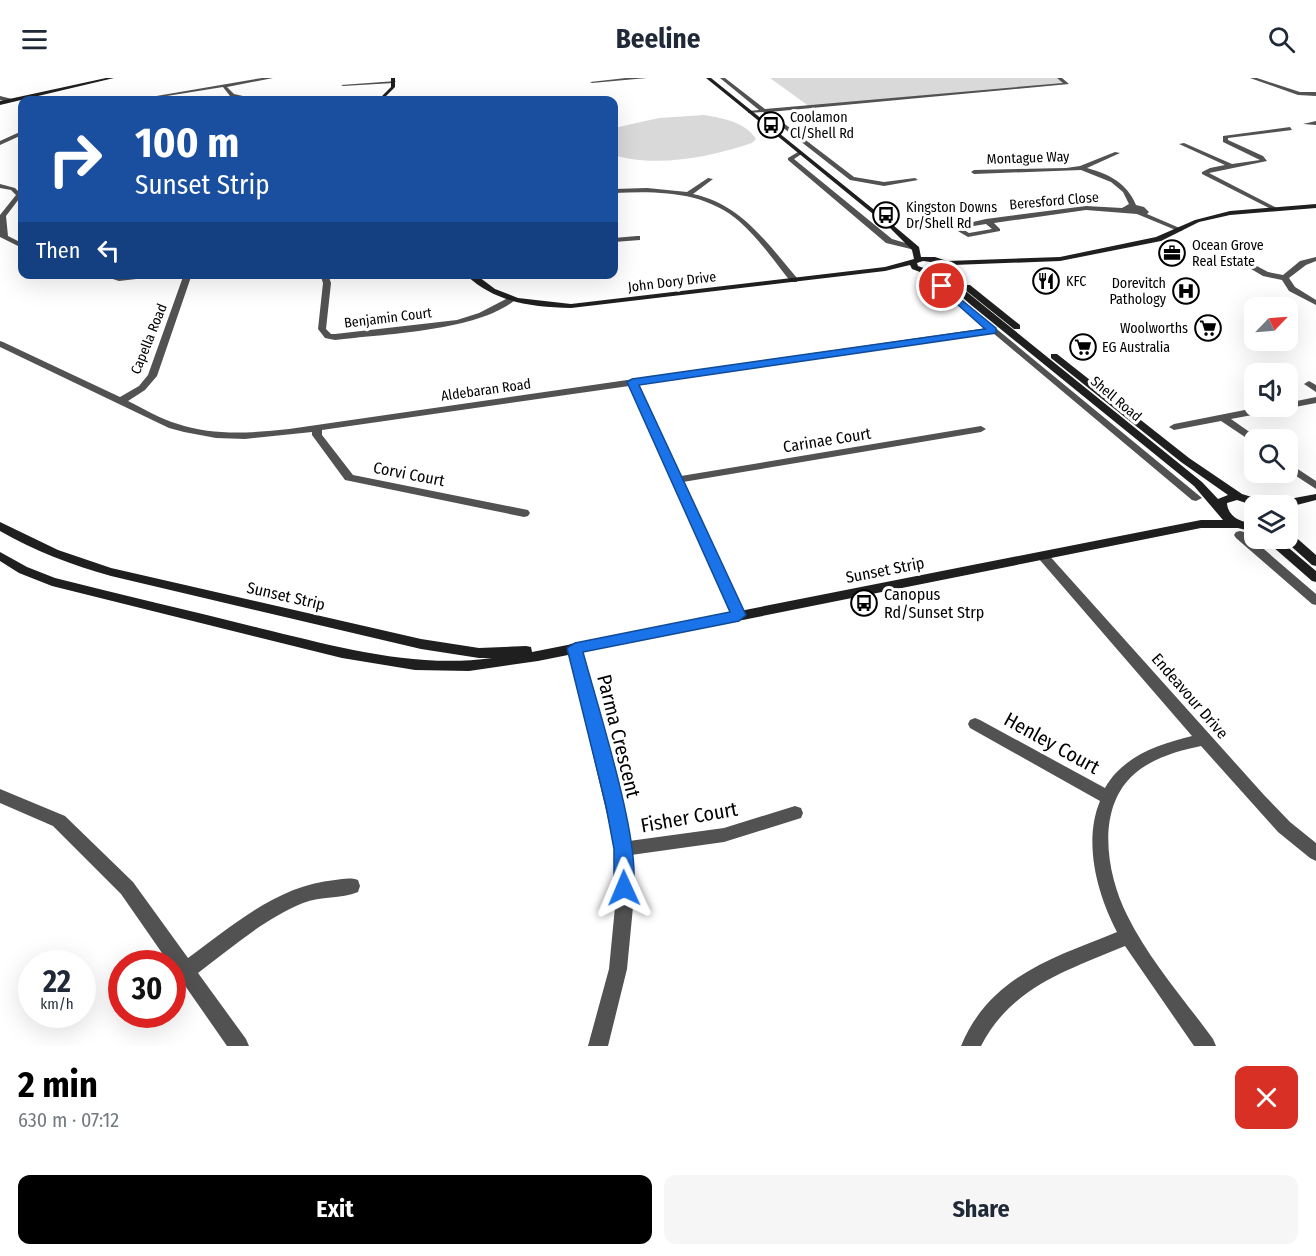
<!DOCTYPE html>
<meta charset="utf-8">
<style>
:root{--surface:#fff;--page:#f6f6f7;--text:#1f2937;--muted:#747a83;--accent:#000}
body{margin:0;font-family:"Fira Sans Condensed",sans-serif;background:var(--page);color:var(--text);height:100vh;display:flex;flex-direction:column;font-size:22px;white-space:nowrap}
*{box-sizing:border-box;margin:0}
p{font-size:20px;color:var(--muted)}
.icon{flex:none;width:33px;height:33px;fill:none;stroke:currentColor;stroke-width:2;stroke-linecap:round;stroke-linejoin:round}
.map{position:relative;height:968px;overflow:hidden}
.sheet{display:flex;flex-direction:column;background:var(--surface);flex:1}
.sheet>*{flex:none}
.guide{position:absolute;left:18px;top:18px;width:600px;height:183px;border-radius:12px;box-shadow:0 6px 24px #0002;background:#1a4fa0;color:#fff;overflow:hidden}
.needle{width:39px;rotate:65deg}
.tools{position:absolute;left:1244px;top:219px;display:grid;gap:12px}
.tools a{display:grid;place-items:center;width:54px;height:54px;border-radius:12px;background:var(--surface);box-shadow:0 6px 24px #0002;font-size:30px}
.speed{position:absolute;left:18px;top:872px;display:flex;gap:12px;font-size:30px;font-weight:700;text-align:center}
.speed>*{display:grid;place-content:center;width:78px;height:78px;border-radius:50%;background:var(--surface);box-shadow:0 6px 24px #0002;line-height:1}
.speed small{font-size:15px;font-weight:400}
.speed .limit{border:9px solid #d22;background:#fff;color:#111}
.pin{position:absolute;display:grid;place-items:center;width:51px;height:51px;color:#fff;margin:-26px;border:3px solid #fff;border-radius:50%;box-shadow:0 2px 6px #0007}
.me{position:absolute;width:66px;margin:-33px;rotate:359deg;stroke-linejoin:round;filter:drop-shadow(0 0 4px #0008)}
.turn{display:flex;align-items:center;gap:21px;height:126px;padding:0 18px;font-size:27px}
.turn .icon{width:78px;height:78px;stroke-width:2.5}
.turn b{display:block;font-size:42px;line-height:51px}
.then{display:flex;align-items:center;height:57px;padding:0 18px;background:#0003;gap:12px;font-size:22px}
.round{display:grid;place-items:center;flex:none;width:63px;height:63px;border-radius:12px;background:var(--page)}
.summary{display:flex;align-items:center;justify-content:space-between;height:102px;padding:0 18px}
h1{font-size:36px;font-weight:700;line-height:45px;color:var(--accent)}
.primary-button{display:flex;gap:12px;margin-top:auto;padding:12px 18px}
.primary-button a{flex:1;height:69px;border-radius:12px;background:var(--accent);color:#fff;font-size:24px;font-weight:700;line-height:69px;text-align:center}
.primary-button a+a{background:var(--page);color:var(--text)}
header{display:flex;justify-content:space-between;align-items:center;height:78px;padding:0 18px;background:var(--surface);font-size:27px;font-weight:700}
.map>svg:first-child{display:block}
</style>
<header><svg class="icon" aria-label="menu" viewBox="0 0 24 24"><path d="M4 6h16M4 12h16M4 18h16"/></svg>Beeline<svg class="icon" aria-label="search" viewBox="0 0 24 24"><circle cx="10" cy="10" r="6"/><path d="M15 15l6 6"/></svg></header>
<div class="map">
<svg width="1316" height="968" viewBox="0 0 1316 968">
<rect width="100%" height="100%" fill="#fff"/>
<g fill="#d9d9d9">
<polygon points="770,0 1058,0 1067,6 810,29"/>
<path d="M704 37C723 40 745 44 756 61L752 65C711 79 656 90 614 77V50L659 40Z"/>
</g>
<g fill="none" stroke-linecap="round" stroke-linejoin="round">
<g fill="#525252" fill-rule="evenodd">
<polygon points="262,0 273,0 227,9 234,16 261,22 230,18 223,9 142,22 133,22"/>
<polygon points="626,0 647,0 592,5 590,4"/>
<polygon points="720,0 725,0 765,31 1063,5 1057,0 1062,0 1069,6 769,34 854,99 884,104 915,100 918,102 884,108 850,102 763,34 748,35 748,33 759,32"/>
<polygon points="1250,0 1257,0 1300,14 1316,14 1316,18 1298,17"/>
<polygon points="396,3 394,5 343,8 341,7"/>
<polygon points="0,18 12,21 13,22 10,24 0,22"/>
<polygon points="1316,43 1316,47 1303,46"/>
<polygon points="1290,49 1292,52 1228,60 1228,62 1263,78 1267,83 1209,95 1277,130 1278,131 1275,133 1202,96 1202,94 1210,90 1225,87 1179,66 1184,65 1232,86 1260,82 1223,64 1223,58"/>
<polygon points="22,53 22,57 0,67 0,63"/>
<polygon points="798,74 803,75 794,81 892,161 919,169 919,173 886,165 788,82 788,80"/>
<path d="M1115 74 1120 75 1087 90C1109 96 1127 105 1136 127L1144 129 1149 134 1147 136 1182 151V153H1178L1137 136 1086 132 994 145 1000 151V153L968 159 951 149 986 141 1086 128 1122 130 1129 126 1123 114 1111 104 1081 92 974 96 971 94 974 92 1066 90 1080 88ZM986 146 992 151 969 155 961 150Z"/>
<path d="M708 100 713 101 693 116C741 126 767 165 797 200V204H791C775 184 759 161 740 144 705 113 658 113 614 115V111L647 110 687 114Z"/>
<polygon points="0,106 15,110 22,117 6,138 8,158 22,165 22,170 0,159 0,137 16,117 11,112 0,110"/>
<polygon points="637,158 640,158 640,162 614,164 614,160"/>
<polygon points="1316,179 1316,183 1306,187 1289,200 1295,209 1316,222 1316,227 1289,213 1282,202 1263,198 1246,188 1253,186 1268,194 1283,197 1300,183"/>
<polygon points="97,196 119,199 180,196 119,203"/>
<path d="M184 196H192L157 298 145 312 128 323C144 331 161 341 178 346 214 358 252 355 289 351L987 250 939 210V206H942L1202 420 1196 423 1192 422 993 255 638 306 681 398 981 348 986 351 981 354 683 404 745 537 744 540H734L733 537 629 308 322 352V357L353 397 528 432 530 435 528 438 524 439 345 402 312 357V354L245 361 216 360 184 354 169 350 0 269V263L3 264 120 319 139 308 148 297Z"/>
<path d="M320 196H328L331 205 326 251 331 256H335L457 242 479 235 508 220 515 222C478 253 384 256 335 262L325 260 318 251 323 205Z"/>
<polygon points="1309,303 1316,307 1316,314 1304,306"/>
<polygon points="1316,319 1316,325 1231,341 1258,360 1259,362 1254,362 1254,365 1221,343 1174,352 1169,349 1174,346 1265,328 1287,328 1287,325"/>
<polygon points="1287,384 1316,403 1316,411 1287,392"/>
<polygon points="1240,453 1244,454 1316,516 1316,527 1312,526 1236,460 1234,457 1236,454"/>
<path d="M1043 474 1047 475 1264 717 1290 744 1316 765V783L1310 780 1278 754 1201 668C1177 673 1149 681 1131 699 1096 734 1107 797 1127 837 1149 882 1184 921 1213 961L1216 968H1194L1125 868C1068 892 1011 909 981 968H961C990 898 1053 880 1117 854 1097 816 1083 764 1100 723L970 650 968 646 970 642 975 640 980 642 1105 710C1123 678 1159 666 1192 658L1039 481 1037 478 1039 475Z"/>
<polygon points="575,565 580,566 582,570 629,763 724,750 795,728 801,730 803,735 801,740 724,764 631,777 633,829 627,891 608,968 588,968 609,891 615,829 615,771 568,570 570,566"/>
<path d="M0 711 65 738 133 804 188 880C232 848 278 807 335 802 343 801 350 799 358 802L360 808 358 814C341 821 321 818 303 825 264 841 231 870 198 895L246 961 249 968H227L172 889V885H169L121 816 53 748 0 725Z"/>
</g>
<g fill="#1f1f1f" fill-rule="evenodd">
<polygon points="106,0 114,0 0,27 0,23"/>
<polygon points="391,0 395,0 395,9 382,22 378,22 391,9"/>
<path d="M706 0H711L893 147 919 169 921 179H935L947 183 1060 179 1156 159 1195 142 1230 133 1316 126V130L1230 137 1199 144 1161 163 1060 183 953 187 958 193 947 198 1202 404 1218 421 1228 417 1181 384 1051 280V276H1057L1189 380 1242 416 1258 421H1289L1316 416V422L1289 429 1255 428 1237 422 1227 425C1228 440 1242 444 1254 446V454L1238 450H1201L538 583 469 593 415 592 342 580 52 508 19 495 0 483V474L27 489 55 500C123 517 191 533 259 550 335 568 413 591 492 580H479L421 571 111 498C72 487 35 473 0 453V444L58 472 111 490 421 561 479 570 526 568 531 569 532 574 1201 442H1223L1194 408 971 227 944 203 912 191 910 187 885 193 571 230C532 229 497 225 467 198L475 196 495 211 518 220 571 226 885 189 914 181 912 172 889 149ZM923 183 938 185 949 192 935 194 918 188 917 185Z"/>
<polygon points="964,207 970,207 1020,247 1020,251 1014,251 964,211"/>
<polygon points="1287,454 1291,455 1316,477 1316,488 1312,487 1283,461 1287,460"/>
<polygon points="1263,460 1277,460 1316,493 1316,504 1312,503"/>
</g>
</g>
<path fill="#1a73e8" stroke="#114b97" stroke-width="1.5" d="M942 206 996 250V255L639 307 746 537 739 543 583 574C595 620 647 780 631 816L624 819 617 816 614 810V771L606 728 567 570 575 565 730 534 627 304 632 301 985 251 939 210V206Z"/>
<defs>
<g id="bus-ring" transform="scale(1.35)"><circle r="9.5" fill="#fff" stroke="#000" stroke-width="1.5"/><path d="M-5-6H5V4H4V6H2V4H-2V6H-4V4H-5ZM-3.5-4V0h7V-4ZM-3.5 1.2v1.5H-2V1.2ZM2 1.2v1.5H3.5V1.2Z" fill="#000"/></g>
<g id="office-ring" transform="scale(1.35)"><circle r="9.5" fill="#fff" stroke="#000" stroke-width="1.5"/><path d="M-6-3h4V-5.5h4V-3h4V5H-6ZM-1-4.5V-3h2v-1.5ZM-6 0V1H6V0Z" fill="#000"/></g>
<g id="restaurant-ring" transform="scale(1.35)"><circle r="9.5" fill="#fff" stroke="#000" stroke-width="1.5"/><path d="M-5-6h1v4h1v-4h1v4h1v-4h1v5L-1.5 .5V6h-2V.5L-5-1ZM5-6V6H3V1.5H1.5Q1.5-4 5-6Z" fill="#000"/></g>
<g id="hospital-ring" transform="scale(1.35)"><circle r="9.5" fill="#fff" stroke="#000" stroke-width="1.5"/><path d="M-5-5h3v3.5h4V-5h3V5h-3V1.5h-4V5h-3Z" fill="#000"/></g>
<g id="supermarket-ring" transform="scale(1.35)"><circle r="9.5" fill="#fff" stroke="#000" stroke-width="1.5"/><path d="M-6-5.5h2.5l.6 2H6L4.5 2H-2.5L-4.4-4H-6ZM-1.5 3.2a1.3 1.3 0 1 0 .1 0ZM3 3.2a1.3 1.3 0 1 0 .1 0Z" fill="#000"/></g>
</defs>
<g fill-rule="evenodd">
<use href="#bus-ring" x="771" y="47"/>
<use href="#bus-ring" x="886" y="137"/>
<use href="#office-ring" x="1172" y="175"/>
<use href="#restaurant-ring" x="1046" y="203"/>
<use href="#hospital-ring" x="1186" y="213"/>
<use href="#supermarket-ring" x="1208" y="250"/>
<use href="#supermarket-ring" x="1083" y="269"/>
<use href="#bus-ring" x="864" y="525"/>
</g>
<g text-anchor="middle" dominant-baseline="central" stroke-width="6" stroke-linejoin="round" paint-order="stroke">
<g font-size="14" fill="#000" stroke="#fff" text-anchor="start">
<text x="790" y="39">Coolamon<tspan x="790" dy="16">Cl/Shell Rd</tspan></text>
<text x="906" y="129">Kingston Downs<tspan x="906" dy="16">Dr/Shell Rd</tspan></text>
<text x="1192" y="167">Ocean Grove<tspan x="1192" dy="16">Real Estate</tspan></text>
<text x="1066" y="203">KFC</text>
<text x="1166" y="205" text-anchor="end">Dorevitch<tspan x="1166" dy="16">Pathology</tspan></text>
<text x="1188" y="250" text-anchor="end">Woolworths</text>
<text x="1102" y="269">EG Australia</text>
</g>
<g font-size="14" fill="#000" stroke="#fff">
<text transform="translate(1028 80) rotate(-2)">Montague Way</text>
<text transform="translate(1054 123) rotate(-5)">Beresford Close</text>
<text transform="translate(672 204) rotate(-7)">John Dory Drive</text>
<text transform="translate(388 240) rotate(-7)">Benjamin Court</text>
<text transform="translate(149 261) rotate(-68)">Capella Road</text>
<text transform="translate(486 312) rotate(-8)">Aldebaran Road</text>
<text transform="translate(1116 321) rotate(40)">Shell Road</text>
</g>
<g font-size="16" fill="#000" stroke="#fff">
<text transform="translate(827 362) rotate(-9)">Carinae Court</text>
<text transform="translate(409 396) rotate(11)">Corvi Court</text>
<text transform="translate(885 492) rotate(-11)">Sunset Strip</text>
<text transform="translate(286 518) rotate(13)">Sunset Strip</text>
<text transform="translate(1190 618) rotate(49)">Endeavour Drive</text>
</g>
<g font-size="16" fill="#000" stroke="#fff" text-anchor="start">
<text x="884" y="516">Canopus<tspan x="884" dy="18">Rd/Sunset Strp</tspan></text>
</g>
<g font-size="20" fill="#000" stroke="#fff">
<text transform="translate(619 658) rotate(76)">Parma Crescent</text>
<text transform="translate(1052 665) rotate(29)">Henley Court</text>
<text transform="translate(689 739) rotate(-10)">Fisher Court</text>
</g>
</g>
</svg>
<div class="tools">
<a><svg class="needle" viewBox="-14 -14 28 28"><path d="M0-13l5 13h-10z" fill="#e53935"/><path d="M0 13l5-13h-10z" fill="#747a83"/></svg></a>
<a><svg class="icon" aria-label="sound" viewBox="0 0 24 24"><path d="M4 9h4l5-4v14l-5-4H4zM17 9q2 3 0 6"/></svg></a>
<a><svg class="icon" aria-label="search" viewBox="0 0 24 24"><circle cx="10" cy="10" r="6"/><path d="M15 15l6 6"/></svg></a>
<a><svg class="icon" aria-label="layers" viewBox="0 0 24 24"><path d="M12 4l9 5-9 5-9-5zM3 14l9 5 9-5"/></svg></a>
</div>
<div class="speed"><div>22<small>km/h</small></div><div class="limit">30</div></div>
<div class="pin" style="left:942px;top:208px;background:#d93025"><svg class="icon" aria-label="arrive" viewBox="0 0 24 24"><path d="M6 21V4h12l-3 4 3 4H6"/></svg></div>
<svg class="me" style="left:624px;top:810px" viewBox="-20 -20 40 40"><path d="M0-17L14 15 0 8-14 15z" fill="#1a73e8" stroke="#fff" stroke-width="4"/></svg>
<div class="guide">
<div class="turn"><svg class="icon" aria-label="right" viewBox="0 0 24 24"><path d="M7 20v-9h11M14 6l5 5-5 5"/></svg><div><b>100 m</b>Sunset Strip</div></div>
<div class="then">Then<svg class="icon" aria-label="left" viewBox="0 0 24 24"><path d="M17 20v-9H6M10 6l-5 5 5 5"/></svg></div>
</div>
</div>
<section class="sheet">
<div class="summary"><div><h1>2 min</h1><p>630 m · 07:12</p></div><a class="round" style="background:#d93025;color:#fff"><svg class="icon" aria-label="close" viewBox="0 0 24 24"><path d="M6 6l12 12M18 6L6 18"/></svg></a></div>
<div class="primary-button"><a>Exit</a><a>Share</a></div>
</section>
